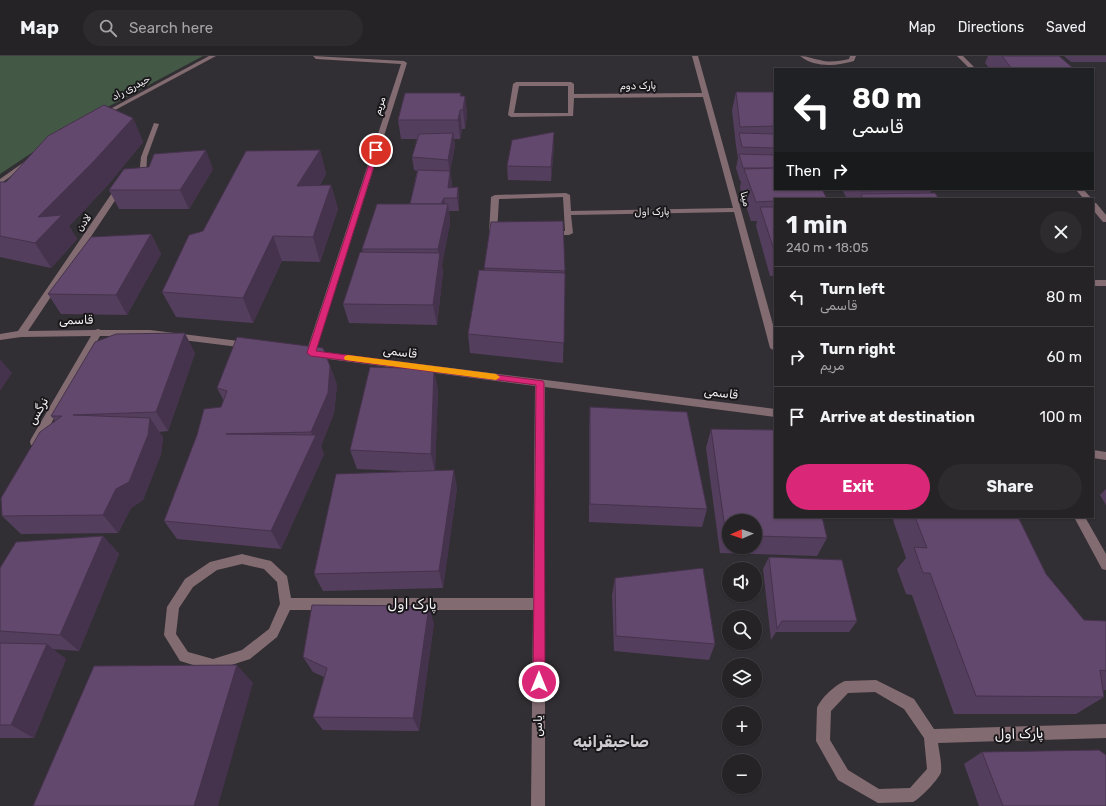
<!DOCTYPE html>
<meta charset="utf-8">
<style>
:root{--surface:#262327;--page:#2e2b2f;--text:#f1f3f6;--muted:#a4a4a7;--line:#424044;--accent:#db2777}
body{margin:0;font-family:Rubik,"Noto Naskh Arabic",sans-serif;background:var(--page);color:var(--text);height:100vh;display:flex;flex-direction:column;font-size:15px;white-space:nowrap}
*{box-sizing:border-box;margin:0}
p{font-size:13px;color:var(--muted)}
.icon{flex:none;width:22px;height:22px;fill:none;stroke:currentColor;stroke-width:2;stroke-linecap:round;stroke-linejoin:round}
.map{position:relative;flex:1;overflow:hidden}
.details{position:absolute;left:774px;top:142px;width:320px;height:320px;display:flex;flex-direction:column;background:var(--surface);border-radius:0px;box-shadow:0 1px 3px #0004,0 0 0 1px var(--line)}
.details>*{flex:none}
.hud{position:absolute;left:774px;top:12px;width:320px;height:122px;border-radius:0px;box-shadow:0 1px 3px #0004,0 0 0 1px var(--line);background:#202124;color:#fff;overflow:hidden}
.needle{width:26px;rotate:268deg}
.tools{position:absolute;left:722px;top:458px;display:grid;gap:8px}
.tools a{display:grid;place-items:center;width:40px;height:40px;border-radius:50%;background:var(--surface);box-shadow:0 1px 3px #0004,0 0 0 1px var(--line);font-size:20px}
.pin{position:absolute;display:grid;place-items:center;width:34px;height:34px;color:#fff;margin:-17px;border:2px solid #fff;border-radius:50%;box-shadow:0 1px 4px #0007}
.me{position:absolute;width:44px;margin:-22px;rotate:0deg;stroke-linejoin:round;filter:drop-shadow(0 0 3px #0008)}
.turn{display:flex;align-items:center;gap:14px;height:84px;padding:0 12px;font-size:18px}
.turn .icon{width:52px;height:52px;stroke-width:2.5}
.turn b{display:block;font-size:28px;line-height:34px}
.then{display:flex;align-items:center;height:38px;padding:0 12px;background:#0003;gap:8px;font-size:15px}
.round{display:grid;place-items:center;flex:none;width:42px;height:42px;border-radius:21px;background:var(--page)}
.head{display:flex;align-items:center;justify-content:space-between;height:68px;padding:0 12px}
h1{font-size:24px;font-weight:700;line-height:30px}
.cta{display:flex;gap:8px;margin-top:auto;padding:8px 12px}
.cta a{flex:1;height:46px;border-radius:24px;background:var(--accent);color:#fff;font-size:16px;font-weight:700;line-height:46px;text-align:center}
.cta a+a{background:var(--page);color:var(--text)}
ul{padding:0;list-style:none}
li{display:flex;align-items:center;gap:12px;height:60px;padding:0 12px;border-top:1px solid var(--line)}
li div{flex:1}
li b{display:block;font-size:15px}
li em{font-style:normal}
header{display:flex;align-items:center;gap:24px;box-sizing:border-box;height:56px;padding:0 20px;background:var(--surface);border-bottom:1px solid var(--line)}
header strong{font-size:19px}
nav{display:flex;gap:22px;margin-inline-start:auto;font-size:14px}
.search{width:280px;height:36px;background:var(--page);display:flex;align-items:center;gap:10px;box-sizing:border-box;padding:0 14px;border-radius:22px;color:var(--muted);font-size:15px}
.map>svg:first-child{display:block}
</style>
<header>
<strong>Map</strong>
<div class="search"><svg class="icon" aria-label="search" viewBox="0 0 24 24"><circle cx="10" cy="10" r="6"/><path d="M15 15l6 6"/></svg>Search here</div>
<nav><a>Map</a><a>Directions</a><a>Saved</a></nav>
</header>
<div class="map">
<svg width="1106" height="750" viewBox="0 0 1106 750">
<rect width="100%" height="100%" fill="#322f34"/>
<polygon fill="#435945" points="0,0 203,0 72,70 0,118"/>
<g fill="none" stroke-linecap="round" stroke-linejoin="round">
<g fill="#836c71" fill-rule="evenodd">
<polygon points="209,0 216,0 104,60 99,59"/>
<path d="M313 0 404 5 407 7 316 295 775 353V361L545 331V750H531L533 554H290L277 581 250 603 213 615 180 605 164 579 167 551 185 523 210 506 242 498 271 505 287 520 291 542H533L535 330 313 301 306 297 401 8 316 3ZM242 508 264 513 277 526 280 548 269 573 242 594 213 603 188 596 176 578 179 552 193 531 217 514Z"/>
<path d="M692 0H698L709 39 775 276V295L770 292 734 156 571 159 573 177 569 179 493 180 489 178 491 141 495 139 566 137 570 139 571 155 733 152 703 41 574 42 573 60 511 61 508 59 513 28 516 26H571L574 28V38L702 37ZM519 30H568V57H514ZM563 141 565 175 497 176 499 143Z"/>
<path d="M800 0C808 0 812 3 820 4 829 7 840 5 849 3L850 0H856L854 5C837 10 815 12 800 0Z"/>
<polygon points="957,0 963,0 976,13 970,13"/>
<polygon points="154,67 159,68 147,101 146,121 141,125 135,125 134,123 139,120 141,101"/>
<polygon points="27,104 29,105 29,107 0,128 0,123"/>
<polygon points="120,131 126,131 127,133 118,140 28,275 95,274 98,273 101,274 150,274 247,286 252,289 247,292 150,280 100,280 39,389 31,389 30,386 31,383 91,280 21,281 0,284 0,278 18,275 112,137"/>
<polygon points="1075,133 1083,133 1092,143 1084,143"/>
<polygon points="1093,147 1096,147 1106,159 1106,166 1103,166 1093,154"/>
<rect x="1093" y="224" width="13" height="6"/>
<polygon points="1093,394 1106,396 1106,404 1093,402"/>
<polygon points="1074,461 1085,461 1106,498 1106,514 1102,513"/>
<path d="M876 624 914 643 934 673 1106 668V682L938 687C939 695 942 707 941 716 939 723 920 743 913 746L878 747 838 724 816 685 817 652C821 642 835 629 845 625ZM875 636 904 653 924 682 927 713 910 732 879 733 848 714 830 684 831 655 848 637Z"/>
</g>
</g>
<g fill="#543e5d" fill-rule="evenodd">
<polygon points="988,0 1059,0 1074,13 990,13 985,7"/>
<polygon points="1064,0 1106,0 1106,6 1071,6"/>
<polygon points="736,36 775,36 775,220 770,220 756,170 757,165 751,165 740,132 741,125 740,125 736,112 738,102 736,90 732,54"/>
<polygon points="461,37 461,40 465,40 467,58 465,73 462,73 460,83 454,83 455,90 450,115 452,128 451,131 458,131 459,145 459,155 449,155 450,167 442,209 443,216 437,269 349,267 343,248 363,196 362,193 410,148 417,115 414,114 412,101 417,83 401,83 398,64"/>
<polygon points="133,62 143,86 107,130 69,170 77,183 51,212 0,201 0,126 6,126"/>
<polygon points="554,89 551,125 508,124 507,110"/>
<polygon points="320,94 326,118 320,129 331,129 338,153 320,206 282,205 253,267 176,261 162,236 203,175"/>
<polygon points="149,111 213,113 189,153 119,153 109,134"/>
<polygon points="842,133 932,133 930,137 939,143 847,143"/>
<polygon points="151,178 161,198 127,259 61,258 48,238"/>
<polygon points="484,212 565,215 563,307 470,297 468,278 485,214"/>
<polygon points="195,297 168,375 159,376 163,381 161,398 143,444 131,452 118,477 21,478 2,460 55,365 51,360"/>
<polygon points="330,310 337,329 334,357 321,390 324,398 281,493 177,483 164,465 224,345 217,332"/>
<polygon points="438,333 435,414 457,432 443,532 323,535 314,518 402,415 357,413 350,394"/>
<polygon points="590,351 707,453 702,471 589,466 589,371"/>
<path d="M711 373 827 482 817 500 720 497 706 392ZM729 465H755V491H729Z"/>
<polygon points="1106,433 1106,449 1100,439"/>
<polygon points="892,461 1018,461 1046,518 1084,564 1106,565 1106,634 1103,634 1104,641 1076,658 954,658 912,539 906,538 897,513 906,502"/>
<polygon points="103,480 119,498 79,595 52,593 66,603 34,682 0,682 0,512"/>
<polygon points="769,501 857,565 849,576 776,576 771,584 763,513"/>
<polygon points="615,522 715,588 709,604 614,595 612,539"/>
<polygon points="434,567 419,675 323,674 313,661 324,621 313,616 303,601"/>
<polygon points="982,696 1106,750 979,750 964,708"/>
</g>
<g fill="#45324c">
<polygon points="465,40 467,58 465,73 463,54"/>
<polygon points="460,54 462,73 460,83 458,64"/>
<polygon points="133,62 143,86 107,130 69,170 77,183 51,212 35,187 38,161"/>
<polygon points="554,76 554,89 551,125 551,111"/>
<polygon points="453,77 455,90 450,115 452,128 450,142 448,132 450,117 448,104"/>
<polygon points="206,94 213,113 189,153 180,134"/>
<polygon points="320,94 326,118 304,155 297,130"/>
<polygon points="331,129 338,153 320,206 313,181"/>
<polygon points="458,131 459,145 459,155 457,142"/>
<polygon points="444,142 446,155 440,150"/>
<polygon points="448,148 450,167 442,209 443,216 437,269 433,249 439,202 438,193"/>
<polygon points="151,178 161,198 127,259 116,239"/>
<polygon points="273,180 282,205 253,267 243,242"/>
<polygon points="185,277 195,297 168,375 156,356"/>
<polygon points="0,303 12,317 0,335"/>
<polygon points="330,310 337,329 334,357 321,390 324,398 281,493 271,475 314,384 311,376"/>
<polygon points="434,313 438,333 435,417 431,398"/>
<polygon points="150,362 163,381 161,398 143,444 131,452 118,477 103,459"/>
<polygon points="454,414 457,432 443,532 439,515"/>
<polygon points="103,480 119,498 79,595 60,579"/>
<polygon points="429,550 434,567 419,675 413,662"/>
<polygon points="47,588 66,603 34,682 11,669"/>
<polygon points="237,609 253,627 218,750 194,750"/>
</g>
<g fill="#62486c" stroke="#45324c">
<polygon points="1002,0 1059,0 1074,13 1012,13"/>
<polygon points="736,36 775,36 775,70 740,71"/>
<polygon points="405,37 461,37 460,40 465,40 463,54 460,54 458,64 398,64"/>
<polygon points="104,49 133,62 94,105 38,161 62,159 35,187 0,180 0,126 6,126 48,80"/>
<polygon points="554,76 551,111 507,110 512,84"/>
<polygon points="453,77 448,104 412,101 419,78"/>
<polygon points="739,77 775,78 775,92 742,91"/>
<polygon points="206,94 180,134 109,134 124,113 149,111 154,98"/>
<polygon points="320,94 297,130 331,129 313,181 273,180 243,242 162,236 189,179 203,175 246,95"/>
<polygon points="739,98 775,99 775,112 743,112"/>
<polygon points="775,112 775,133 822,133 827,143 775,143 775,145 756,146 744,113"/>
<polygon points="418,114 450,115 448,132 458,131 457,142 444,142 441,148 410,148"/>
<polygon points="859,133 912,133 860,135"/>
<polygon points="935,137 939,143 863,143 861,138"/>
<polygon points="377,148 448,148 438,193 362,193"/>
<polygon points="760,151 775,151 775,197"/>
<polygon points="563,165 565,215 484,212 491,166"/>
<polygon points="151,178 116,239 48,238 91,181"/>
<polygon points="360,196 440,197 433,249 343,248"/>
<polygon points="479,214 565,217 564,287 468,278"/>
<polygon points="185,277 156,356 73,359 150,362 148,379 129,426 116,433 103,459 2,460 1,442 40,376 62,360 51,360 95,286 116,278"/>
<polygon points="237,281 323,292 330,310 328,337 311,376 226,378 316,379 271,475 164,465 197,379 204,353 221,351 227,335 217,332"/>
<polygon points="370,311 434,313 431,398 350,394"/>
<polygon points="590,351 687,356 707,453 590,448"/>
<polygon points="711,373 775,374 775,461 822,461 827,482 755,480 755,465 729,465 729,480 726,480"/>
<polygon points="454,414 439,515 314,518 336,418"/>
<polygon points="915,461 1018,461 1046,518 1084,564 1106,565 1106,615 1100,614 1104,641 976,640 930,517 923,517 914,491 927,492"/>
<polygon points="103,480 60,579 0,575 0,512 16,486"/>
<polygon points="769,501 842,504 857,565 782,565 777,573"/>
<polygon points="703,512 715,588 616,580 615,522"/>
<polygon points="312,549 429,550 413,662 313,661 327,612 303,601"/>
<polygon points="0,587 47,588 11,669 0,669"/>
<polygon points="237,609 194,750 33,750 94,610"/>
<polygon points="1099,694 1106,699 1106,750 1003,750 982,696"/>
</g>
<polygon fill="#db2777" stroke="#8e194d" points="374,93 379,94 316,295 543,325 544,327 545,626 543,630 539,632 535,630 533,626 536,329 311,300 307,297"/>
<polygon fill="#f59e0b" points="348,299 496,318 500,321 496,324 345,304 344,302 345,300"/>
<g text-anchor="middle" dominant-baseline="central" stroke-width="4" stroke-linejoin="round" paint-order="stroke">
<g font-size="10" fill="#f6f3f7" stroke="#19171a">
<text transform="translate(638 30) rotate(-1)">پارک دوم</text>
<text transform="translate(131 32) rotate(-28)">حیدری راد</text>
<text transform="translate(380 50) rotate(-72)">مریم</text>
<text transform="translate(745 143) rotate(75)">مینا</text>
<text transform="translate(652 156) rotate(-1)">پارک اول</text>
<text transform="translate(84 167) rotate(-56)">لادن</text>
</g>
<g font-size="12" fill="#f6f3f7" stroke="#19171a">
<text transform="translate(76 264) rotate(-1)">قاسمی</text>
<text transform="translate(400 296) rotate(7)">قاسمی</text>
<text transform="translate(721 337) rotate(7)">قاسمی</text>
<text transform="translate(38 355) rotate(-60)">نرگس</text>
<text transform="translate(538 670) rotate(-90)">یاس</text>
</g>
<g font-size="14" fill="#f6f3f7" stroke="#19171a">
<text x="412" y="548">پارک اول</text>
<text transform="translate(1019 678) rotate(-2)">پارک اول</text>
</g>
<g font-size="16" font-weight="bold" fill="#cecad0" stroke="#19171a">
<text x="611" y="685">صاحبقرانیه</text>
</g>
</g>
</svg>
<div class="tools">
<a><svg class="needle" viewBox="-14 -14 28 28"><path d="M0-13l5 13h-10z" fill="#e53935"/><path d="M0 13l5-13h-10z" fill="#a4a4a7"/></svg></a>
<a><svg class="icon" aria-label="sound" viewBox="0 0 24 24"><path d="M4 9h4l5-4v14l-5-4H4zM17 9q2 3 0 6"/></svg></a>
<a><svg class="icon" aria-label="search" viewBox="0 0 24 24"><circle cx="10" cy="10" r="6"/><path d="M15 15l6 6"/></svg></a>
<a><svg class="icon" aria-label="layers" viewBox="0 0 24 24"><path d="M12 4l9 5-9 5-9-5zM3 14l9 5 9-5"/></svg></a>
<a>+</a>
<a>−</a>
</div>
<div class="pin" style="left:376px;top:94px;background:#d93025"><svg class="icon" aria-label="arrive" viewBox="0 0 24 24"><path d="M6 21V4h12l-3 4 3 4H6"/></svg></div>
<svg class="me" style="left:539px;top:626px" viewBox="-20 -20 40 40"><circle r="17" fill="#db2777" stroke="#fff" stroke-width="3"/><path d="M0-11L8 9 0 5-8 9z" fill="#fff"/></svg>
<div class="hud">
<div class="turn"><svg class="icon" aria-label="left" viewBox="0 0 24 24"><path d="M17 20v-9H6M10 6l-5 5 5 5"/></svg><div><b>80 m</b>قاسمی</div></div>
<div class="then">Then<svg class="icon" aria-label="right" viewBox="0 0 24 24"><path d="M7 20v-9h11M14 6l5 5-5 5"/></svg></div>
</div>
<section class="details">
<div class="head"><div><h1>1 min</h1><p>240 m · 18:05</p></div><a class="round"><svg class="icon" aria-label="close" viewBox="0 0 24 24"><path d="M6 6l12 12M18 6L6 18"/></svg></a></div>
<ul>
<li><svg class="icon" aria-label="left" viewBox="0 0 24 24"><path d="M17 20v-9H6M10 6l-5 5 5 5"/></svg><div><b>Turn left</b><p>قاسمی</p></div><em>80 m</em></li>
<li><svg class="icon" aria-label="right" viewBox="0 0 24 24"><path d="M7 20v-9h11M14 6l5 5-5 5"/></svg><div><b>Turn right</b><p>مریم</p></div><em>60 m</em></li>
<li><svg class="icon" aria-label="arrive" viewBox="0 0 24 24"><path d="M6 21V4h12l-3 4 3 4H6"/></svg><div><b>Arrive at destination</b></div><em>100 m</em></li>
</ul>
<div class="cta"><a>Exit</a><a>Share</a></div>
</section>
</div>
